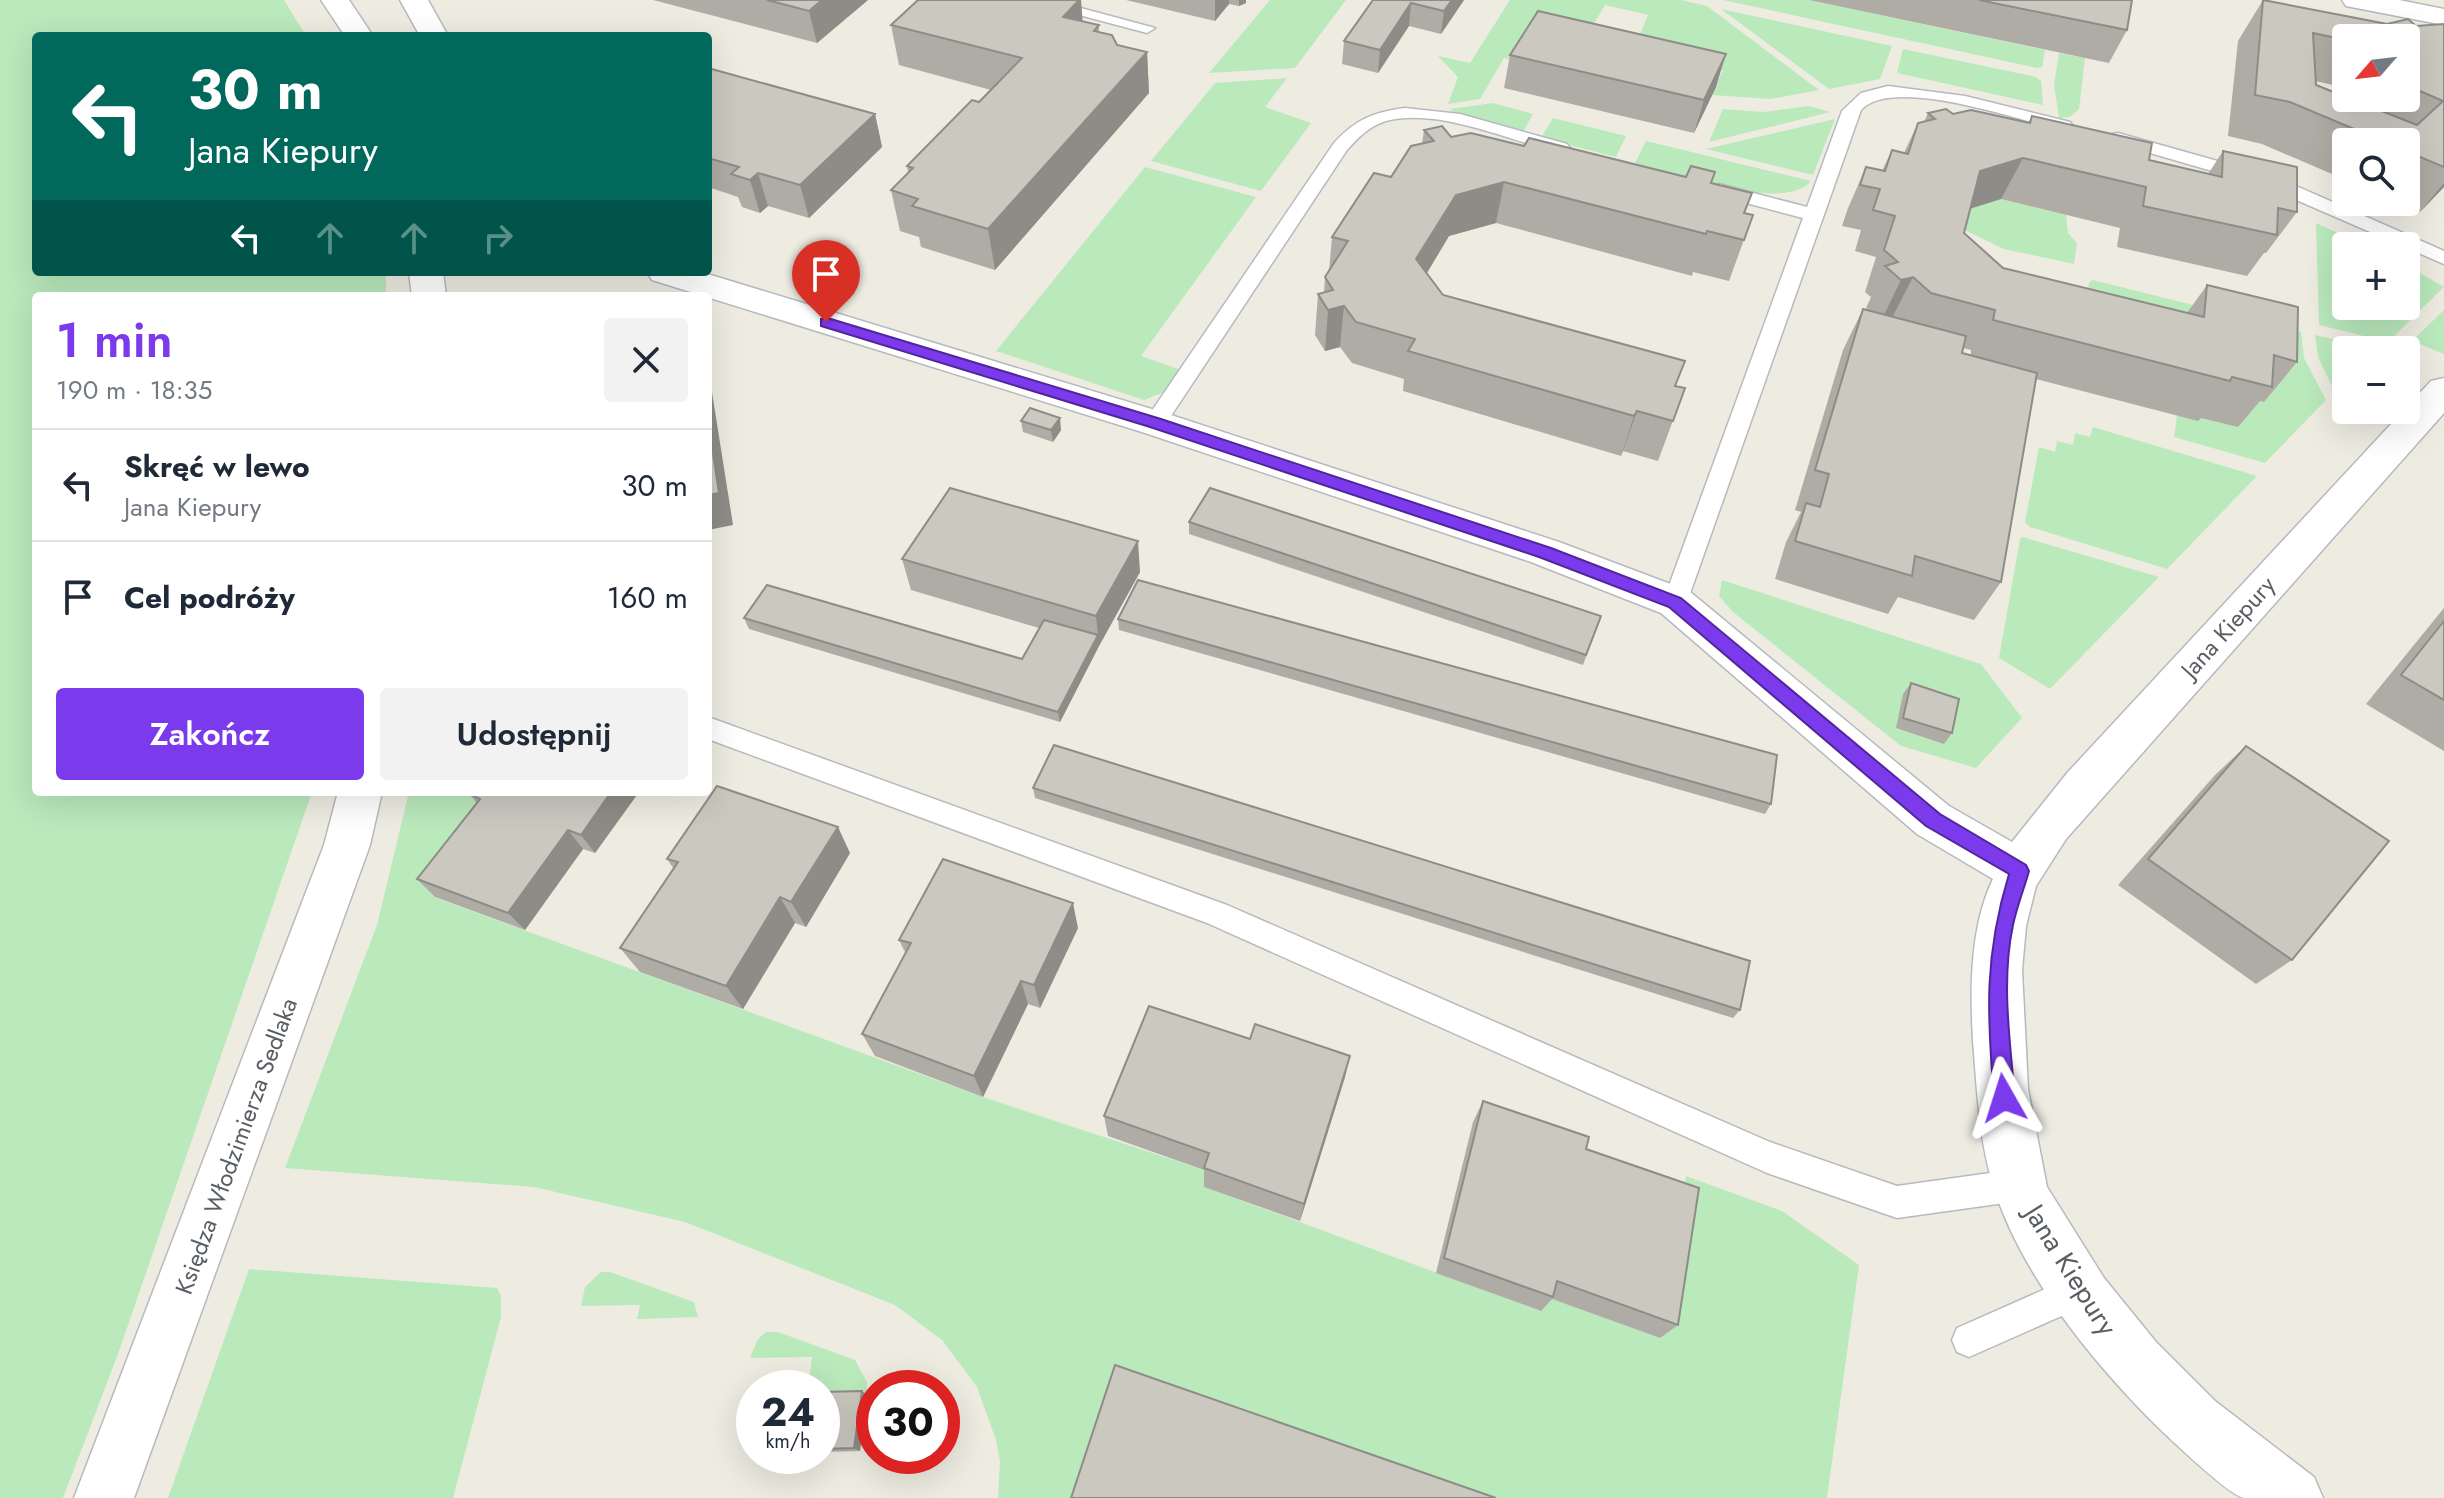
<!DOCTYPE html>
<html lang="pl">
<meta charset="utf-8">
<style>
:root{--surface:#fff;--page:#f2f2f3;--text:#1f2937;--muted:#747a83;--line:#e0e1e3;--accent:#7c3aed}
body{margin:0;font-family:Jost,sans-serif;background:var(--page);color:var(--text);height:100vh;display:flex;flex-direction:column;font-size:30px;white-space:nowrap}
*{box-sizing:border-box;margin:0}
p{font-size:26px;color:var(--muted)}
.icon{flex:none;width:44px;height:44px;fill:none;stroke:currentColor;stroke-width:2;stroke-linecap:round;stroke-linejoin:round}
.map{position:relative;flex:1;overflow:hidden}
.panel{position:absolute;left:32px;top:292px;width:680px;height:504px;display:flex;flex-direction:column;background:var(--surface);border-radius:8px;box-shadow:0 8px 32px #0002}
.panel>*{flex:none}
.guide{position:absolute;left:32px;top:32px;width:680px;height:244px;border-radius:8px;box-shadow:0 8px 32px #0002;background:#00695c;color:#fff;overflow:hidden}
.needle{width:52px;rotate:242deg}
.controls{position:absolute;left:2332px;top:24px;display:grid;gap:16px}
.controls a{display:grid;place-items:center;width:88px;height:88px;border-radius:8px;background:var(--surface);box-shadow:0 8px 32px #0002;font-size:40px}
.speed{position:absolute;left:736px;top:1370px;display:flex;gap:16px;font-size:40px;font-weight:700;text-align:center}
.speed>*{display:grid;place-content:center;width:104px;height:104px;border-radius:50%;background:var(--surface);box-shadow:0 8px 32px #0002;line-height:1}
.speed small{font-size:20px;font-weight:400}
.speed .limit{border:12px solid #d22;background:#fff;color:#111}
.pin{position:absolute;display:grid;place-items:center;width:68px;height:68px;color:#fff;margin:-82px -34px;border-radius:50% 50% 50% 0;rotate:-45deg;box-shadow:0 0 8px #0007}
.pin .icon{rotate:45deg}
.me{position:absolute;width:88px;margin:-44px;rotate:354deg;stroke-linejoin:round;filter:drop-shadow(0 0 6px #0008)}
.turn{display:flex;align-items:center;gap:28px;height:168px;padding:0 24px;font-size:36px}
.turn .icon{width:104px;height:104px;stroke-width:2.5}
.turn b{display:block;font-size:56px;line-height:68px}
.lanes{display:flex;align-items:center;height:76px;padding:0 24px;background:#0003;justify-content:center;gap:40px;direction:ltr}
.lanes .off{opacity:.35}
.round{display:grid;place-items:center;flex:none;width:84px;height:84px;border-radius:8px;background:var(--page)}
.summary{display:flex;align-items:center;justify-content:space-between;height:136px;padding:0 24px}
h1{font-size:48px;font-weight:600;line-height:60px;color:var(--accent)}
.button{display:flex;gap:16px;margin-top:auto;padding:16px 24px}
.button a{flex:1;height:92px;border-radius:8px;background:var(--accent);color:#fff;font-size:32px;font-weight:600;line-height:92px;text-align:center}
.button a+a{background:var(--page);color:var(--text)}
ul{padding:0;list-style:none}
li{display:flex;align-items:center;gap:24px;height:112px;padding:0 24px;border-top:2px solid var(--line)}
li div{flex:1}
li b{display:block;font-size:30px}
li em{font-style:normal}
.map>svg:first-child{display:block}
</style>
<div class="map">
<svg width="2444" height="1498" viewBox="0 0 2444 1498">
<rect width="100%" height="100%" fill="#eeece1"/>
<g fill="#bae9bc">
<polygon points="0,0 284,0 306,36 36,36 36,272 386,272 386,296 36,296 36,792 312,792 118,1354 63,1498 0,1498"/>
<polygon points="1270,0 1346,0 1295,68 1209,73"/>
<polygon points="1510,0 1681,0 1707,6 1819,90 1771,99 1712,95 1723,70 1634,49 1648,15 1605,5 1585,38 1520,62 1504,58 1480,99 1448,104 1458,77 1438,56 1470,63"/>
<polygon points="1723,0 1809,0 2045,50 2042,67 2037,68"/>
<polygon points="1721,9 1892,46 1880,79 1829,89"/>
<polygon points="1903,49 2036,77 2041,81 2043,105 1897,73"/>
<polygon points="2059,53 2085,58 2079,109 2070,117 2059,118 2054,84"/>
<polygon points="1287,78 1265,107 1311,123 1261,191 1151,161 1215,83"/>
<polygon points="1493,103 1533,114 1522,134 1460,118 1450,109"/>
<polygon points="1809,106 1830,112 1709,142 1723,109 1763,112"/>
<polygon points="1553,118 1626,136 1616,157 1541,138"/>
<polygon points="1835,119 1813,175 1706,149"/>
<path d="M1646 141 1811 181C1785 214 1672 172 1635 163Z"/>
<polygon points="1145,167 1256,197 1141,356 1181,370 1164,392 1144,400 996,351"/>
<polygon points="2001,199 2066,215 2068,233 2077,243 2074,264 2004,249 1956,226 1959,212"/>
<polygon points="2316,223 2366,246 2346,246 2346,306 2406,306 2406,265 2444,287 2388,342 2319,325"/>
<polygon points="2093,280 2301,332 2304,358 2326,400 2265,463 2174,437 2177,416 2200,418 2241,396 2264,402 2086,308 2089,282"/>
<polygon points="2444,310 2444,354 2412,341"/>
<polygon points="2315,335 2373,349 2374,350 2346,350 2346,381 2335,392 2318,357"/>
<polygon points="2093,427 2257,476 2167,569 2030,527 2025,522 2039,447 2055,452 2057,441 2073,445 2075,433 2090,437"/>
<polygon points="2023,537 2159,577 2050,689 1999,658 2020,539"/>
<polygon points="1722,580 1981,664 2022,718 1976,768 1901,746 1733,612 1719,596"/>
<polygon points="409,792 500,792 436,898 983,1097 1210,1172 1205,1187 1540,1311 1544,1296 1660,1338 1686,1176 1782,1211 1859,1265 1827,1498 998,1498 1000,1461 996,1440 977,1387 942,1340 895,1305 685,1222 534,1187 285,1168 377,925"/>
<polygon points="249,1269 497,1288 501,1296 501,1317 453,1498 168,1498"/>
<polygon points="601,1272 610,1272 694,1302 698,1317 637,1319 640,1305 581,1306 585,1287"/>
<polygon points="766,1332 778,1332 855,1360 867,1382 867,1395 822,1396 822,1388 808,1388 812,1357 750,1358 758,1339"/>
</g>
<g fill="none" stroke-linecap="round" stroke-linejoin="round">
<g stroke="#b6b9bf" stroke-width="3">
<g id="lane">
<polygon points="1023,0 1051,0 1155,28 1147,33"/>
<path d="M1888 86 1965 96 2070 122 2073 126 2064 131C2022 121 1893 75 1861 110L1687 602 1684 609H1666L1663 602 1803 218 1712 194 1710 190 1719 184 1807 207 1842 111 1861 93Z"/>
<path d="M1405 108 1460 114 1567 144 1570 148 1561 153C1510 141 1438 107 1386 121 1369 126 1358 138 1347 150L1163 428H1147L1144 423 1147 418 1334 143C1355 120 1373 112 1405 108Z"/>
<polygon points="2118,133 2278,178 2444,251 2444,264 2264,186 2112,142 2112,134"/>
<polygon points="708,717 1227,905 1770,1142 1897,1186 2019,1169 2030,1174 2035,1185 2030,1196 2019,1201 1897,1218 1767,1173 1207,923 708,739"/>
<polygon points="2079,1274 2091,1279 2096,1291 2091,1303 1969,1357 1957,1352 1952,1340 1957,1328"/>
</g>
</g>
<g stroke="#b6b9bf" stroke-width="3">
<g id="street">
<polygon points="321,0 349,0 373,36 345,36"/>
<polygon points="400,0 428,0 448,36 420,36"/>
<polygon points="2342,0 2399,0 2444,9 2444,25 2346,6"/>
<polygon points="409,272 443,272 446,296 412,296"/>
<path d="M647 272H701L1168 414 1559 542 1689 591 1949 806 2012 842 2068 772 2431 381 2444 378V413L2066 839 2036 886 2026 926 2022 970 2028 1089 2047 1187 2104 1278 2156 1342 2215 1401 2314 1477 2323 1498C2298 1498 2269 1498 2244 1498 2229 1495 2178 1446 2164 1433 2097 1368 2021 1276 1993 1185 1979 1139 1977 1089 1973 1041 1970 988 1970 927 1993 879L1917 834 1661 613 1531 562 1142 432 652 280Z"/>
<polygon points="338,792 382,792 370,845 134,1498 74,1498 324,845"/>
</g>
</g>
<use href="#lane" fill="#fff" fill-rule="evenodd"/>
<use href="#street" fill="#fff" fill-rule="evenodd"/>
</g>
<g fill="#afaca5" fill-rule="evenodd">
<polygon points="653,0 868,0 817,43"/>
<polygon points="1081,0 1082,21 1099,25 1099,32 1117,45 1147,52 1149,93 995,270 921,247 919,237 900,231 891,190 908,172 907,166 979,102 991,90 899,65 891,25"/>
<polygon points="1126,0 1246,0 1246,3 1239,6 1229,4 1215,21"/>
<polygon points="1373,0 1464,0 1441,34 1409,26 1378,73 1342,64 1344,41"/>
<polygon points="1809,0 2132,0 2127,30 2109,63"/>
<path d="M2263 0 2387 24 2416 26 2444 24V187L2420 212 2396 202H2406V142H2346V180L2262 144 2228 136 2238 41ZM2346 38H2406V98H2350L2316 85 2315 81 2346 88Z"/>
<polygon points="1510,55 1716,87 1694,133 1504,88"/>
<polygon points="708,68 875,114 882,147 809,218 768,206 760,213 742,207 738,197 708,187"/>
<path d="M1928 113 1953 114 2028 123 2032 116 2149 160 2208 174 2223 151 2297 212 2266 253H2264L2247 276 2117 247 2120 228 2001 199 1970 209 1964 233 2003 268 2187 313 2207 285 2297 362 2264 402 2260 401 2238 427 2201 418 2198 421 2036 379 2001 582 1974 620 1898 597 1888 614 1775 579 1786 542 1801 512 1795 510 1843 350 1863 309 1869 310 1866 308 1871 297 1865 292 1876 257 1855 251 1861 230 1842 226 1848 208 1866 167 1882 171 1892 150 1904 153 1918 123 1924 122ZM1963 348 1971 350V355L1962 353Z"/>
<polygon points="1424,130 1451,137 1524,146 1712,183 1752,193 1745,213 1753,215 1729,281 1693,272 1692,276 1496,223 1449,236 1427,273 1443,295 1676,386 1685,388 1658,461 1623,451 1621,456 1403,391 1404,379 1352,363 1340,347 1325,351 1315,335 1318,294 1324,293 1325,277 1329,271 1332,237 1422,144"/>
<polygon points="1021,421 1061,430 1053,442 1023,432"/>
<polygon points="1189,522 1601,616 1583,665 1189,534"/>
<polygon points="902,559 1140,572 1099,646 1060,722 749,629 744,618 1022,659 1039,628 911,590"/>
<polygon points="2444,608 2444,751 2366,704"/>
<polygon points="1118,619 1771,804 1765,814 1119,630"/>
<polygon points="1911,683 1952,733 1944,744 1896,728 1903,694"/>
<polygon points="2246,746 2292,960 2256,984 2118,885 2215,775"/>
<polygon points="1033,788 1740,1010 1733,1018 1035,798"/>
<polygon points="639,792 595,853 583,849 525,930 435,897 417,879 477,803 468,793"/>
<polygon points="850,853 806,927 795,923 743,1009 640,972 620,948 674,869 667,859"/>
<polygon points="1078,928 1040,1008 1028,1004 983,1097 875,1056 862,1034 906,954 899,940"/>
<polygon points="1345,1077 1300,1221 1204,1187 1204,1170 1108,1136 1104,1116"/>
<polygon points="1483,1101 1586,1149 1678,1325 1660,1338 1552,1299 1541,1311 1436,1273 1473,1122"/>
<polygon points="822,1392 867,1395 860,1451 822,1452"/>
</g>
<g fill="#8e8c86">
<polygon points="822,0 868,0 817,43 809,11"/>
<polygon points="1079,0 1081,0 1084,39 1063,17"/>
<polygon points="1215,0 1229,0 1229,4 1215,21"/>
<polygon points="1239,0 1246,0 1246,3 1239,6"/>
<polygon points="1452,0 1464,0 1441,34 1444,11"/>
<polygon points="1411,3 1409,26 1378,73 1380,50"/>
<polygon points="1147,52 1149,93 995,270 988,229"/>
<polygon points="1726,54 1716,87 1694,133 1704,100"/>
<polygon points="875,114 882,147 809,218 800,185"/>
<polygon points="2023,158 2001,199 1959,212 1980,171"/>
<polygon points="758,173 768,206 760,213 750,180"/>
<polygon points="1504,182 1496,223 1449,236 1410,301 1416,259 1456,195"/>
<polygon points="2444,183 2444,187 2420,212"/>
<polygon points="1913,277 1892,318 1881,321 1901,280"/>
<polygon points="1344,306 1340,347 1325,351 1328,310"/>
<polygon points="708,367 733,525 708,530"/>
<polygon points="1637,411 1623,451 1621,456 1634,416"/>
<polygon points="1060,418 1061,430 1053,442 1051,430"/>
<polygon points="1138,541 1140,572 1099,646 1060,722 1058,712 1098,635 1096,616"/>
<polygon points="611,792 639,792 595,853 581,835"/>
<polygon points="838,827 850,853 806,927 791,902"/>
<polygon points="568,830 583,849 525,930 508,913"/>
<polygon points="780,897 795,923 743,1009 726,986"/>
<polygon points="1073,903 1078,928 1040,1008 1034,985"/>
<polygon points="1021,981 1028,1004 983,1097 974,1076"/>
<polygon points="1350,1056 1345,1077 1300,1221 1304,1204"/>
<polygon points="862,1391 867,1395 860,1451 854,1448"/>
</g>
<g fill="#cbc8c0" stroke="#8e8c86" stroke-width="2" fill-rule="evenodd">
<polygon points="767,0 822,0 809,11"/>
<polygon points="918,0 1079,0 1063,17 1099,25 1094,31 1112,35 1117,45 1147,52 988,229 912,206 918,199 891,190 913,168 907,166 972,100 979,102 1022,58 891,25"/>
<polygon points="1373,0 1452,0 1444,11 1411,3 1380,50 1344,41"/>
<polygon points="1979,0 2132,0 2127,30"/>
<path d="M2263 0 2387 24 2408 19 2416 26 2444 24V167L2406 151V142H2385L2290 102 2255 95ZM2313 33 2346 40V38H2406V85L2443 101 2417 125 2349 98H2346V97L2316 85Z"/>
<polygon points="1538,11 1726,54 1704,100 1510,55"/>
<polygon points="708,68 875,114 800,185 758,173 750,180 731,174 739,167 708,158"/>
<polygon points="1946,109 1953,114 1971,110 2030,123 2032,116 2152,143 2149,160 2222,177 2223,151 2297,167 2297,212 2278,208 2277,235 2143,206 2146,187 2023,158 1980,171 1964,233 2003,268 2204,317 2207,285 2298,307 2297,362 2274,355 2272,387 2232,377 2230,381 1993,320 1995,310 1931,293 1913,277 1901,280 1885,266 1898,262 1884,250 1895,216 1873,210 1880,189 1860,185 1866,167 1885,171 1892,150 1908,154 1918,123 1935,119 1928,113"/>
<polygon points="1442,126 1451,137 1471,133 1524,146 1529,138 1686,177 1691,166 1715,172 1711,183 1752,193 1744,213 1753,215 1744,240 1707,231 1706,234 1504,182 1456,195 1416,259 1443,295 1685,361 1675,386 1685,388 1673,421 1637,411 1634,416 1408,351 1415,339 1356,322 1344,306 1328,310 1318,294 1333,290 1325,277 1348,241 1332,237 1374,173 1391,177 1411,146 1434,141 1424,130"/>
<polygon points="1863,309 1966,336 1962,353 2037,373 2001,582 1915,556 1912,576 1795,541 1806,503 1820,507 1829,474 1815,470"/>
<polygon points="1030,408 1060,418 1051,430 1021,421"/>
<polygon points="708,420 719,493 708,495"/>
<polygon points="950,488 1138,541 1096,616 902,559"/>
<polygon points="1210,488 1601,616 1586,655 1189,522"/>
<polygon points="1138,580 1777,755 1771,804 1118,619"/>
<polygon points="767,585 1022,659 1044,620 1098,635 1058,712 744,618"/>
<polygon points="2444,621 2444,700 2401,675"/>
<polygon points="1911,683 1959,699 1952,733 1903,718"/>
<polygon points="1054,745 1750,961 1740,1010 1033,788"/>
<polygon points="2246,746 2389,841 2292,960 2148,859"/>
<polygon points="717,786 838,827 791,902 780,897 726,986 620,948 678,862 667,859"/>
<polygon points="468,792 611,792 581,835 568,830 508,913 417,879 480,799 468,793"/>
<polygon points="943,859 1073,903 1034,985 1021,981 974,1076 862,1034 911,943 899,940"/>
<polygon points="1149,1006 1250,1039 1255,1024 1350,1056 1304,1204 1204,1168 1209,1153 1104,1116"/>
<polygon points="1483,1101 1589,1137 1586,1149 1699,1188 1678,1325 1557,1281 1553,1297 1444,1258"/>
<polygon points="1115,1365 1496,1498 1071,1498"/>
<polygon points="862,1391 854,1448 822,1449 822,1392"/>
</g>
<path fill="#7c3aed" stroke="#51269a" stroke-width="2" d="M821 319H831L1161 419 1551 548 1681 598 1940 814 2026 865 2029 871C2024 889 2017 906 2013 925 2001 981 2010 1041 2015 1098L2012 1106 2004 1109 1997 1106 1994 1098C1987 1014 1984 956 2009 874L1926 826 1669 607 1539 557 1150 427 821 326Z"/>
<g text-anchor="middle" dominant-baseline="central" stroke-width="6" stroke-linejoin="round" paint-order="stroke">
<g font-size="24" fill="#595e63" stroke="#fff">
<text transform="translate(2228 627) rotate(-48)">Jana Kiepury</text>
<text transform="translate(236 1146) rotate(-70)">Księdza Włodzimierza Sedlaka</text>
</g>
<g font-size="28" fill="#595e63" stroke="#fff">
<text transform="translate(2071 1270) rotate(58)">Jana Kiepury</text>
</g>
</g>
</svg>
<div class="controls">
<a><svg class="needle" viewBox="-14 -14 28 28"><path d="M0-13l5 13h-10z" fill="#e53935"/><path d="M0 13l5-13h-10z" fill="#747a83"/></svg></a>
<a><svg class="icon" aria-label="search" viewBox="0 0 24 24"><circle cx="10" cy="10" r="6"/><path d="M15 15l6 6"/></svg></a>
<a>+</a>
<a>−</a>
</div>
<div class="speed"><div>24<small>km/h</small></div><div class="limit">30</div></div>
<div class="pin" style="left:826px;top:322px;background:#d93025"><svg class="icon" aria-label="arrive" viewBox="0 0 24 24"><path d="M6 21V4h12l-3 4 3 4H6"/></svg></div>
<svg class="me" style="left:2004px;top:1098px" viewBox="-20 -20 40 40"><path d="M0-17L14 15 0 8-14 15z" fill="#7c3aed" stroke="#fff" stroke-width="4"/></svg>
<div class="guide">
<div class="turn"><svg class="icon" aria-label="left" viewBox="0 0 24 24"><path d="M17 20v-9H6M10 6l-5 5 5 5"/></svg><div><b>30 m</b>Jana Kiepury</div></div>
<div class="lanes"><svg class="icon" aria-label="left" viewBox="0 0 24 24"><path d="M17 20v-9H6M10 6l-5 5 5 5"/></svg><svg class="icon off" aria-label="ahead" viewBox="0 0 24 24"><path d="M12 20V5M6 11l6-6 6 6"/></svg><svg class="icon off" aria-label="ahead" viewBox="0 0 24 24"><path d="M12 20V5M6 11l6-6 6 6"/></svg><svg class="icon off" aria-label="right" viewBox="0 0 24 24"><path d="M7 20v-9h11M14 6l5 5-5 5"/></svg></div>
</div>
<section class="panel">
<div class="summary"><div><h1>1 min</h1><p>190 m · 18:35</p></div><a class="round"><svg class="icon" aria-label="close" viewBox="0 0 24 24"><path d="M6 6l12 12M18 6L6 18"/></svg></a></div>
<ul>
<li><svg class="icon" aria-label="left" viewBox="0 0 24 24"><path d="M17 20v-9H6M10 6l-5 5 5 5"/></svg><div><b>Skręć w lewo</b><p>Jana Kiepury</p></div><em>30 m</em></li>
<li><svg class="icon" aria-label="arrive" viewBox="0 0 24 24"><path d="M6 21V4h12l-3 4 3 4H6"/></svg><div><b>Cel podróży</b></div><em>160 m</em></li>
</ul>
<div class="button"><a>Zakończ</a><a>Udostępnij</a></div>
</section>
</div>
